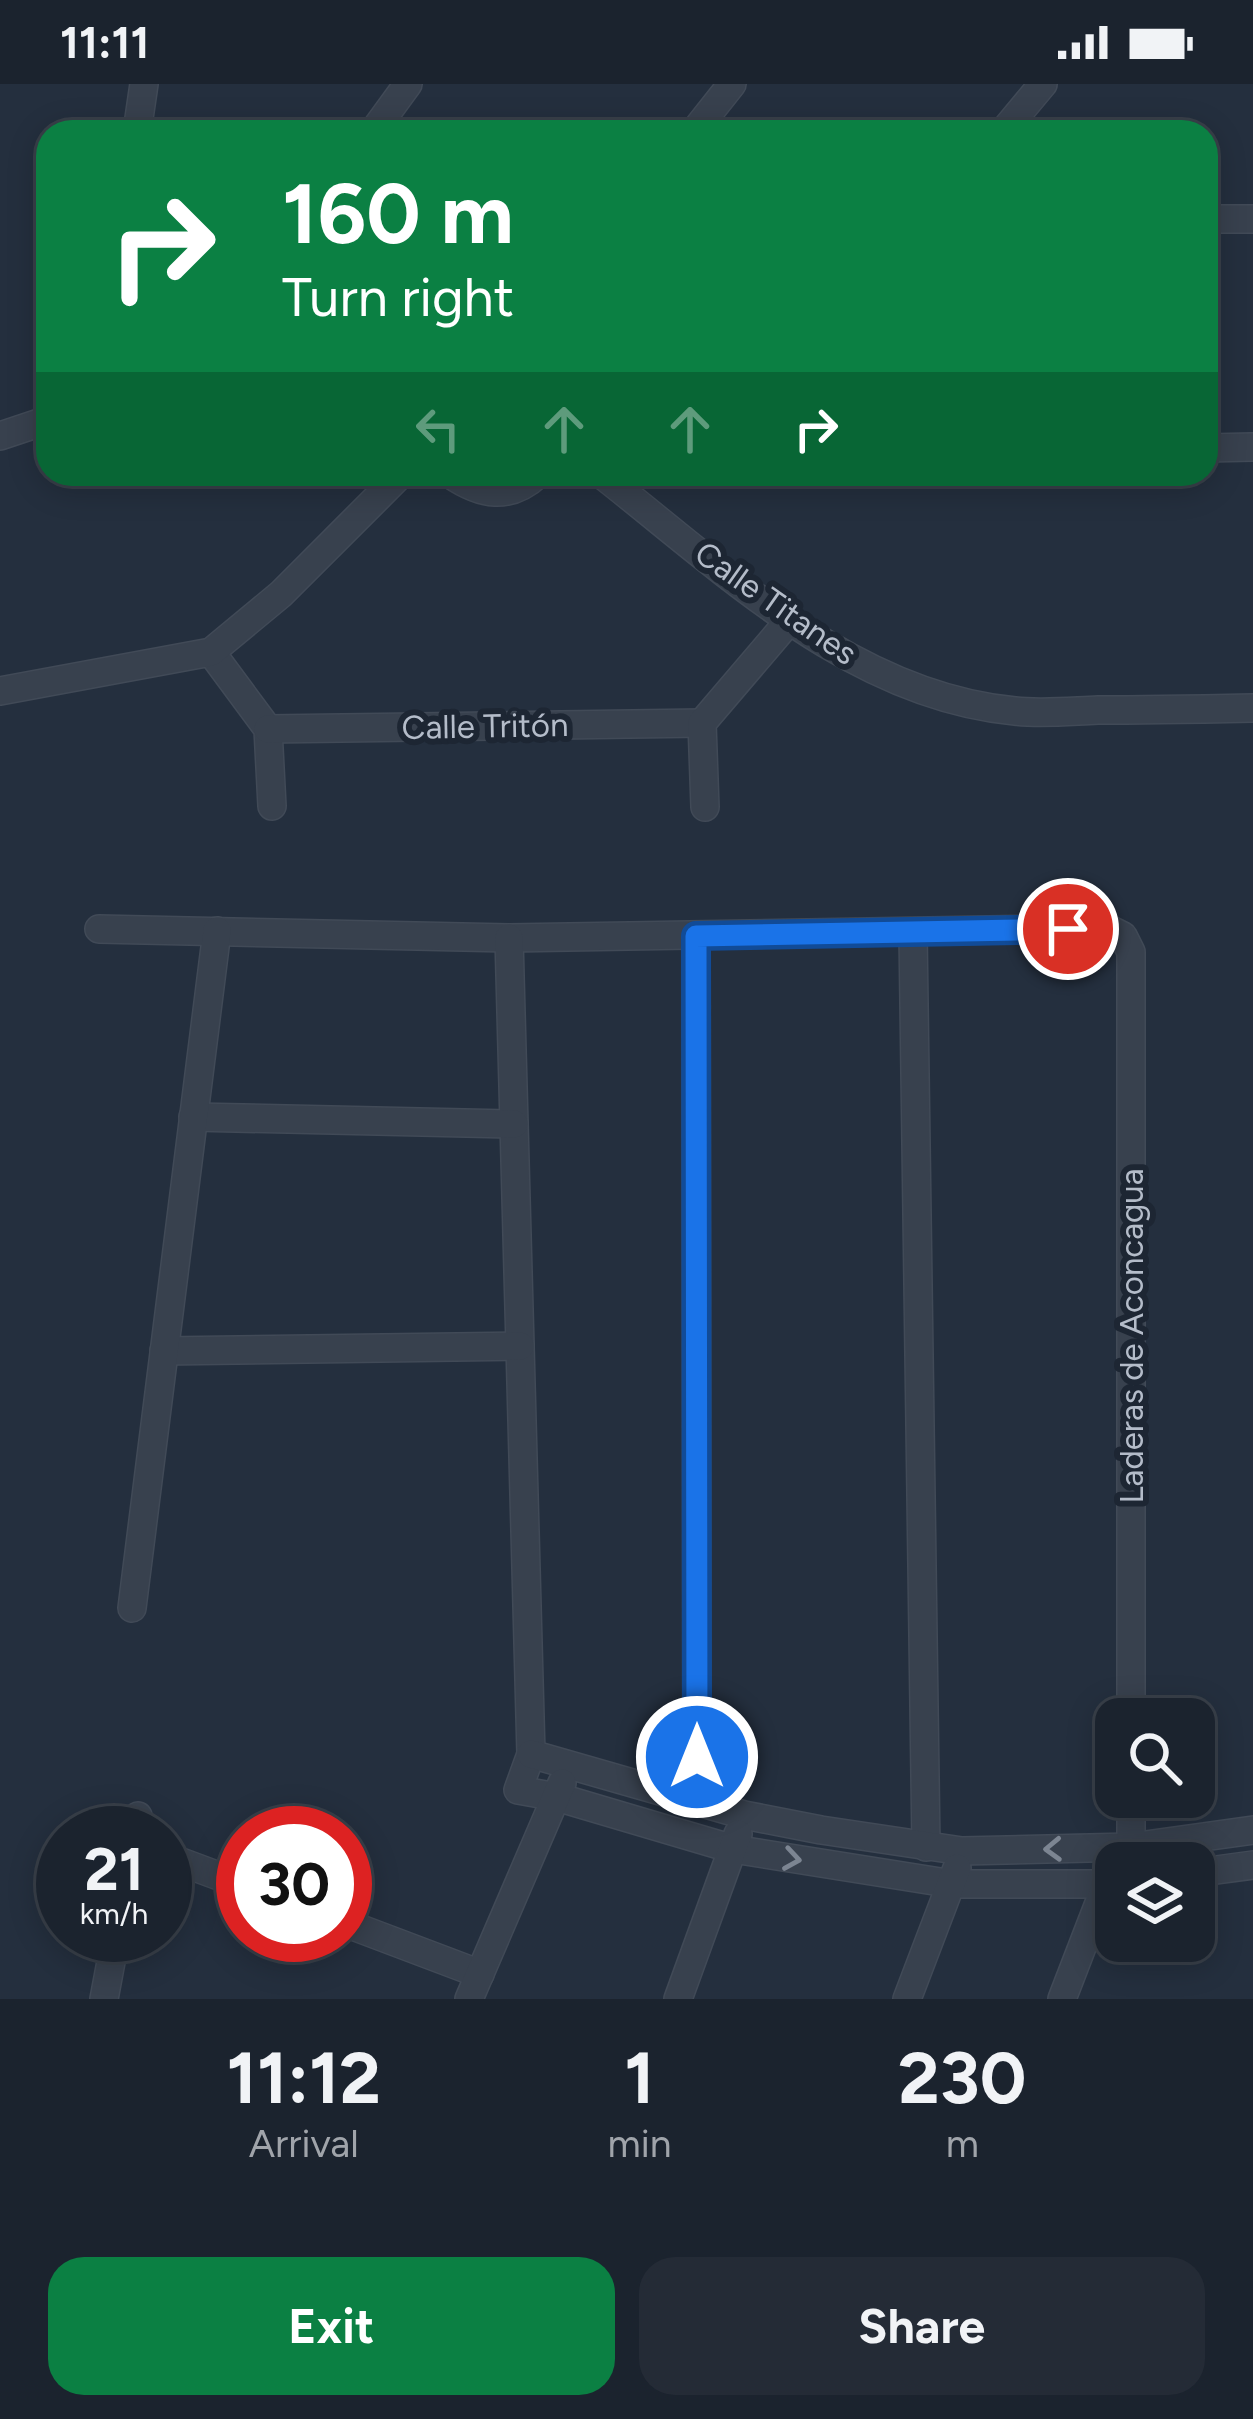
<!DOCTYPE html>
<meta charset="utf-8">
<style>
:root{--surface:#1b232e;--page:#242b36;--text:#f1f3f6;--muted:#a0a4aa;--line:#39404a;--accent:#0b8043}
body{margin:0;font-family:Figtree,sans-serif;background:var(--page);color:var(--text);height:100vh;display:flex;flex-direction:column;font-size:45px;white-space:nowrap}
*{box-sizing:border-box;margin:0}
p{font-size:39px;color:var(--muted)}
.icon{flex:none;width:66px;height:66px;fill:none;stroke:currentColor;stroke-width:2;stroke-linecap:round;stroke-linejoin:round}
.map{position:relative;height:1915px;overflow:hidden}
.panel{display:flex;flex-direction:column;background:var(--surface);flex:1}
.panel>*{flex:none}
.top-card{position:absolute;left:36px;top:36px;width:1182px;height:366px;border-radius:36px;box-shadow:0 6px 30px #0003,0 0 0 3px var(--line);background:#0b8043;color:#fff;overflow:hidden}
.tools{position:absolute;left:1095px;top:1614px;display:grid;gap:24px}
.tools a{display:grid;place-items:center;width:120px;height:120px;border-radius:24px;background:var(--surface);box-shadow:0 6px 30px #0003,0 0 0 3px var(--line);font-size:60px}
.speed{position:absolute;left:36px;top:1722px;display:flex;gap:24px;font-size:60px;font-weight:700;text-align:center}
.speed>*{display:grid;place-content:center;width:156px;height:156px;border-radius:50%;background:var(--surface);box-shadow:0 6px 30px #0003,0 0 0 3px var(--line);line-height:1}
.speed small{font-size:30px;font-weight:400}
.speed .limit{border:18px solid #d22;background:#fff;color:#111}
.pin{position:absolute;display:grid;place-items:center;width:102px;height:102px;color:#fff;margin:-51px;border:6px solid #fff;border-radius:50%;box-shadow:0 3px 12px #0007}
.me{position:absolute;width:132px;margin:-66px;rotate:0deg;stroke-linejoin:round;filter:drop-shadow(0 0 9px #0008)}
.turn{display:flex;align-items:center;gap:42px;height:252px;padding:0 48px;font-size:54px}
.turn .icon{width:156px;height:156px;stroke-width:2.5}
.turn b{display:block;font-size:84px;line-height:102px}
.lanes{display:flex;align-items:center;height:114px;padding:0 48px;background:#0003;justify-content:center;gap:60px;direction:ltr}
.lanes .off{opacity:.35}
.eta{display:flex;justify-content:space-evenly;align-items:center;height:204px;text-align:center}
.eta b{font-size:72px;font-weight:700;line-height:84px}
.action{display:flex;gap:24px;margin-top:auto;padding:24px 48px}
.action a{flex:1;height:138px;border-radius:36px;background:var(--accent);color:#fff;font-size:48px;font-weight:700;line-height:138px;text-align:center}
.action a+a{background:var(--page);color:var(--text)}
.status{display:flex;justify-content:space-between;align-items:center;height:84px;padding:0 60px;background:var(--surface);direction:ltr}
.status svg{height:33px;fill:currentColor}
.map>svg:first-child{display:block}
</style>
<div class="status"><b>11:11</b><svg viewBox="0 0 49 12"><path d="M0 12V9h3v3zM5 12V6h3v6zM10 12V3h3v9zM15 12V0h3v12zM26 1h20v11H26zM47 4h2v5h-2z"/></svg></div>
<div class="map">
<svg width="1253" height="1915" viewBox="0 0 1253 1915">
<rect width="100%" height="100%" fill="#242f3e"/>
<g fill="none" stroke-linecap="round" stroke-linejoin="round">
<g stroke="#414a57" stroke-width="30">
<g id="minor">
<polyline points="137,48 144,0"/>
<polyline points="373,48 408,0"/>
<polyline points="694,48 732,0"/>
<polyline points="1003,48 1043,0"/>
<polyline points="1206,135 1253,135"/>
<polyline points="0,352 48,336"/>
<polyline points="1206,364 1253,363"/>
<path d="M450 390C481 411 509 417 538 390"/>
<path d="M601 390C724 486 852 612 1015 627 1042 630 1071 627 1098 626 1149 626 1201 625 1253 624"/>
<polyline points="211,568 268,645 272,722"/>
<polyline points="0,607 211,568 281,510 401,390"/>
<polyline points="268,645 702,639"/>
<polyline points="705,723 702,639 789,537"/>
<polyline points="99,845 509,854 1107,844 1123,852 1131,868 1131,1635"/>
<polyline points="913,849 926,1763"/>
<polyline points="696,852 697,1719"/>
<polyline points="509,854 531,1670 518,1706 557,1713 733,1765 953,1800 1116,1800"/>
<polyline points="193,1033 514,1040"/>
<polyline points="164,1267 520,1262"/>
<polyline points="132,1524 217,847"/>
<polyline points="531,1670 744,1731 821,1746 962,1767 1131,1763 1253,1746"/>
<polyline points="135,1749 138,1732"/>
<polyline points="165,1772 243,1801"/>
<polyline points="1121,1778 1131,1763 1131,1713"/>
<polyline points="1194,1789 1253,1781"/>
<polyline points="345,1839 480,1890"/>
<polyline points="104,1915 116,1851"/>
<polyline points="469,1915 562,1699"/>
<polyline points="678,1915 738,1750"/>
<polyline points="907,1915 957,1784"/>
<polyline points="1062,1915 1106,1801 1116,1786"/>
</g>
</g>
<use href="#minor" stroke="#38414e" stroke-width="27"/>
</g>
<defs><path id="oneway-chevron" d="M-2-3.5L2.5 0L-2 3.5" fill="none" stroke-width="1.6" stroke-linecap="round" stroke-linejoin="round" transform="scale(3)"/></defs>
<g stroke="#7c8592">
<use href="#oneway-chevron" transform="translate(1053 1765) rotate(178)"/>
<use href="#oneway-chevron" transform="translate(792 1775) rotate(9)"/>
</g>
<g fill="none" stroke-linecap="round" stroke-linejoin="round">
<g stroke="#114b97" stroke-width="30">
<polyline id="route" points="697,1673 696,852 1068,845"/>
</g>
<use href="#route" stroke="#1a73e8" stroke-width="21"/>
</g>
<g text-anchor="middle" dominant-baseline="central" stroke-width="12" stroke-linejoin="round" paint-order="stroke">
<g font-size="33" fill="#b4bcc9" stroke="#1d2633">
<text transform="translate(776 519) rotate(35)">Calle Titanes</text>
<text transform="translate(485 642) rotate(-1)">Calle Tritón</text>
<text transform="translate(1131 1252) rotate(-90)">Laderas de Aconcagua</text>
</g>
</g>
</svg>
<div class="tools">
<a><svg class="icon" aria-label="search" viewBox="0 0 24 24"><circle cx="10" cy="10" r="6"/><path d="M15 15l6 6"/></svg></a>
<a><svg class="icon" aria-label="layers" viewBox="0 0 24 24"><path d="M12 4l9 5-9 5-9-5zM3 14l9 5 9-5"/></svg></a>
</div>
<div class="speed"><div>21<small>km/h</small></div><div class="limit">30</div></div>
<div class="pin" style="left:1068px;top:845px;background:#d93025"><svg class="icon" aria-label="arrive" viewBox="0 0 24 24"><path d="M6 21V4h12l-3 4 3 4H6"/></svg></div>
<svg class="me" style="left:697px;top:1673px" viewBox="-20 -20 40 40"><circle r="17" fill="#1a73e8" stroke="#fff" stroke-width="3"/><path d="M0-11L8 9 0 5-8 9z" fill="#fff"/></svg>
<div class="top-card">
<div class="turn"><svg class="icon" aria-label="right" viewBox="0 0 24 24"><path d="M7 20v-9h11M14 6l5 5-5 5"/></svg><div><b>160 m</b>Turn right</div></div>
<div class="lanes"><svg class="icon off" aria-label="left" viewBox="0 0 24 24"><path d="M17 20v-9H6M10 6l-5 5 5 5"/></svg><svg class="icon off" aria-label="ahead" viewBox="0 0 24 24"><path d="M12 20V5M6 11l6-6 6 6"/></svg><svg class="icon off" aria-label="ahead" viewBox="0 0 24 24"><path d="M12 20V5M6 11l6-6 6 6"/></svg><svg class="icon" aria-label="right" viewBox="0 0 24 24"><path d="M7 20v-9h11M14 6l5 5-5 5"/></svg></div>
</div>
</div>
<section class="panel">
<div class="eta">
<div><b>11:12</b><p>Arrival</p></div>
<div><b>1</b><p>min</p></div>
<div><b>230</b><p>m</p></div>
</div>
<div class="action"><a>Exit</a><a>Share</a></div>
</section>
